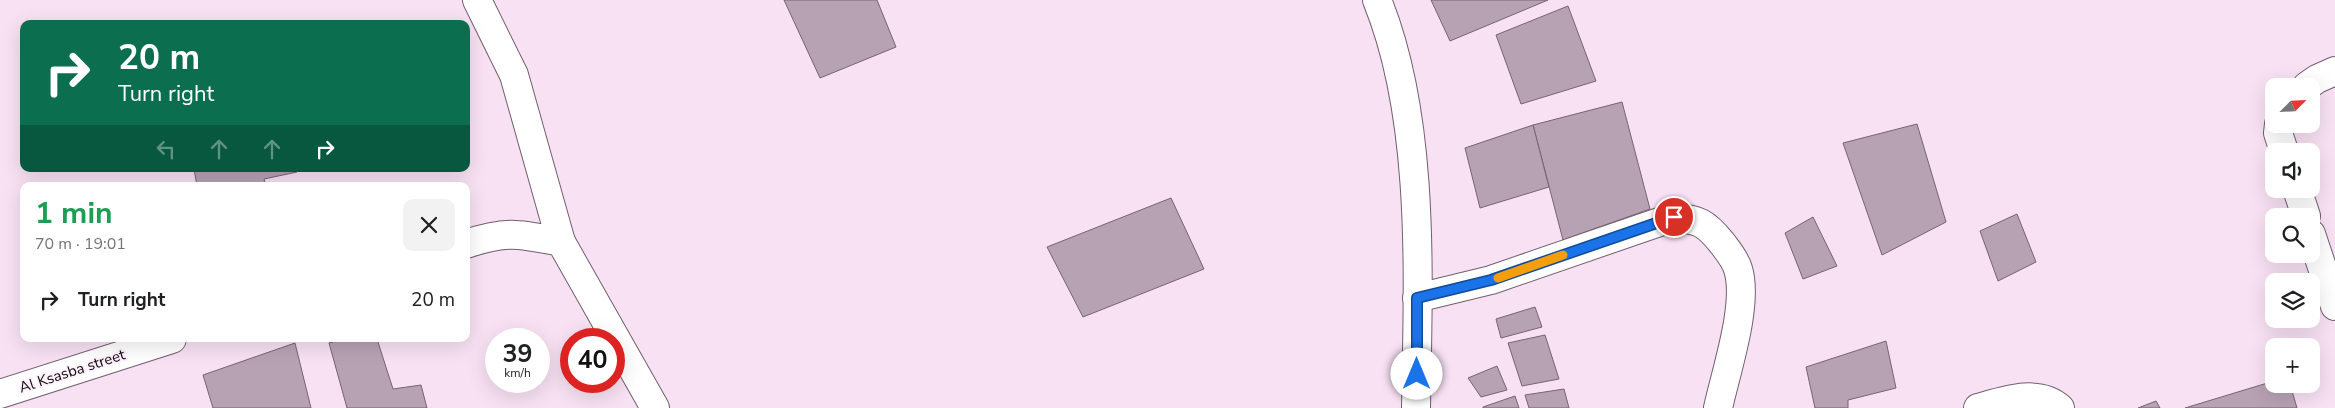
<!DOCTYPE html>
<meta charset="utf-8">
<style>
:root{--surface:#fff;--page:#f2f2f2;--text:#202124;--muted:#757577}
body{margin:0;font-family:"Nunito Sans",sans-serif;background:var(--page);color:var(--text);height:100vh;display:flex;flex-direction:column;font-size:19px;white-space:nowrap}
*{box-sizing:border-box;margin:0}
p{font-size:16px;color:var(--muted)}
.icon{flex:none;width:28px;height:28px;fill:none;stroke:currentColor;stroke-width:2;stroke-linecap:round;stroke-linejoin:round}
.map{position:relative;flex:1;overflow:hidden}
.panel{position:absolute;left:20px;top:182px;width:450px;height:160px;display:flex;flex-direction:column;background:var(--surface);border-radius:10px;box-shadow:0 5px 20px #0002}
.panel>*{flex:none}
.guide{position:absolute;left:20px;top:20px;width:450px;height:152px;border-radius:10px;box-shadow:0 5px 20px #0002;background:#0b6e4f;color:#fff;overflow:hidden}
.needle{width:32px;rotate:66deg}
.fabs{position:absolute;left:2265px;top:78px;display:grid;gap:10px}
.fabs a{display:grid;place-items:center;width:55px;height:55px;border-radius:10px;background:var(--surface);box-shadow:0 5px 20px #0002;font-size:25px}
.speed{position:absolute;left:485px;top:328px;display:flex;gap:10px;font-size:25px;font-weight:700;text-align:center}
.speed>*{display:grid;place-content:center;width:65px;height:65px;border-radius:50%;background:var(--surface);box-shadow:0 5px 20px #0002;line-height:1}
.speed small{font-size:12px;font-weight:400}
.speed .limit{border:8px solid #d22;background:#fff;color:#111}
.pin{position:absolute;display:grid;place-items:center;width:42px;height:42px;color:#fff;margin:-21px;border:2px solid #fff;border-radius:50%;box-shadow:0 1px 5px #0007}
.me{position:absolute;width:55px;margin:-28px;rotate:0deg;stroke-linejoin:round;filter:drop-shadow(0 0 4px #0008)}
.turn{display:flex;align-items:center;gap:18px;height:105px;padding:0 15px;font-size:22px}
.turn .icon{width:65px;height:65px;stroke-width:2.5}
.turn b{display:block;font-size:35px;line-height:42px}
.lanes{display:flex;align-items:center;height:48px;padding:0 15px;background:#0003;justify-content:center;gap:25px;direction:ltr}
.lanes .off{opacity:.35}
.round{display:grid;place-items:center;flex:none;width:52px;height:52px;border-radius:10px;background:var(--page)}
.headline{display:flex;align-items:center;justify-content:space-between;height:85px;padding:0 15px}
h1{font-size:30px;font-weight:700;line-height:38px;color:#1e9e55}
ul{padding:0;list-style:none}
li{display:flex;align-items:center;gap:15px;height:65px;padding:0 15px}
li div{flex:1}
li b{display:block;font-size:19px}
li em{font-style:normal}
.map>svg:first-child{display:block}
</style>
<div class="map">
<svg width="2335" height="408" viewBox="0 0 2335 408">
<rect width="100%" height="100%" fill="#f7e1f3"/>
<g fill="#b7a2b3" stroke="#766373">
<polygon points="784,0 877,0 896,47 820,78"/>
<polygon points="1431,0 1548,0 1450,41"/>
<polygon points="1568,6 1596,81 1521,104 1496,35"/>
<polygon points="1622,102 1650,209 1563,240 1533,125"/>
<polygon points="1917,124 1946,222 1882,255 1843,143"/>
<polygon points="1533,125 1549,187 1480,208 1465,148"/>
<polygon points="194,169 296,169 297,172 264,179 266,186 197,186"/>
<polygon points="1171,198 1204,269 1083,317 1047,247"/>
<polygon points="2017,214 2036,262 1998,281 1980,231"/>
<polygon points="1813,217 1837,266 1803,279 1785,233"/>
<polygon points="1535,307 1542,327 1501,338 1496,319"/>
<polygon points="1545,335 1559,379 1522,386 1508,343"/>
<polygon points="345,339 377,339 393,389 421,385 427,408 347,408 329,343"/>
<polygon points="1886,341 1896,388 1848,400 1848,408 1815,408 1806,367"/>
<polygon points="295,343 311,408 213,408 203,375"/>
<polygon points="1497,366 1507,390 1481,397 1468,378"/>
<polygon points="2274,381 2274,384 2290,384 2297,408 2185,408"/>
<polygon points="1564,389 1569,408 1529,408 1525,395"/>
<polygon points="1515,396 1519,408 1483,408 1483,407"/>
<polygon points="2156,401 2160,408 2138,408"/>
</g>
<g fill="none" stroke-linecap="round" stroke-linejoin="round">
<g stroke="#725f6e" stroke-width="30">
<g id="street">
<polyline points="477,0 514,75 561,242"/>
<polyline points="2307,86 2317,79 2335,71"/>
<polyline points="2279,124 2278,133 2284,151"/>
<polyline points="2297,189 2306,216"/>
<polyline points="2311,234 2335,306"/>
<path d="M466 244C507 230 520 234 561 242L655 408"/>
<path d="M1417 298 1491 280 1674 217C1699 220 1705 222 1722 243 1728 251 1735 259 1738 269 1749 304 1726 371 1718 408"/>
<polyline points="0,394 172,339"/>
<path d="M1978 408C2003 401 2038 388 2060 408"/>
</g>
</g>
<g stroke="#725f6e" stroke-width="30">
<path id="secondary" d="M1377 0C1426 120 1418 280 1416 408"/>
</g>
<use href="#street" stroke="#fff" stroke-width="28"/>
<use href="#secondary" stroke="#fff" stroke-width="28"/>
</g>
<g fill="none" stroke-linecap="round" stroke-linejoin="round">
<g stroke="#114b97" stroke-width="12">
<polyline id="route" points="1417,374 1417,298 1491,280 1674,217"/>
</g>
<use href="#route" stroke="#1a73e8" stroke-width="9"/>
<polyline stroke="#f59e0b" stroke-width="9" points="1498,278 1563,255"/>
</g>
<g text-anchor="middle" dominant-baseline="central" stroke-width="4" stroke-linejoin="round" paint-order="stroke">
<g font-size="15" fill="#10090f" stroke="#fff1fc">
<text transform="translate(72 371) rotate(-18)">Al Ksasba street</text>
</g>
</g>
</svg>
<div class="fabs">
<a><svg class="needle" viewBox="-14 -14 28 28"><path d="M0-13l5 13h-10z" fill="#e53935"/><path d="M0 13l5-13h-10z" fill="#757577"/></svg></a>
<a><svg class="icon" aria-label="sound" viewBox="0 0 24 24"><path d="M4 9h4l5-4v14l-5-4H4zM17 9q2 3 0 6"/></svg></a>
<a><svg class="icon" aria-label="search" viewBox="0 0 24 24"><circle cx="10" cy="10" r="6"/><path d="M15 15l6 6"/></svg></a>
<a><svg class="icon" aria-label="layers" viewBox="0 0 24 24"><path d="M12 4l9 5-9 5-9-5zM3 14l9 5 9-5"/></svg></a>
<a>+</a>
</div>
<div class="speed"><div>39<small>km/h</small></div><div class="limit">40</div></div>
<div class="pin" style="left:1674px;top:217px;background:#d93025"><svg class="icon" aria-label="arrive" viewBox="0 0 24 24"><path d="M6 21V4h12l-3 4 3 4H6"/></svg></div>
<svg class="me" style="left:1417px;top:374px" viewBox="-20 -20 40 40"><circle r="19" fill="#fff"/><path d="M0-13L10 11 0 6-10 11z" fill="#1a73e8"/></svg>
<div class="guide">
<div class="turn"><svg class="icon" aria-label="right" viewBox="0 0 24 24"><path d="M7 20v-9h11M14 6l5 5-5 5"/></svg><div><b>20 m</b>Turn right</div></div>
<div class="lanes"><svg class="icon off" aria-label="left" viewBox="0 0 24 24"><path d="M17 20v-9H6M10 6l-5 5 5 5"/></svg><svg class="icon off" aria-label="ahead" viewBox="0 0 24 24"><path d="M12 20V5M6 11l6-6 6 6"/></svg><svg class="icon off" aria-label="ahead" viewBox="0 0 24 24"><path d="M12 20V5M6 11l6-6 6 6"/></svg><svg class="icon" aria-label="right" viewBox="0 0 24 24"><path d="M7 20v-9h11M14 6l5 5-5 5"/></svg></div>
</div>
<section class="panel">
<div class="headline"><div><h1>1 min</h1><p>70 m · 19:01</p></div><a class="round"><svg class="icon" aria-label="close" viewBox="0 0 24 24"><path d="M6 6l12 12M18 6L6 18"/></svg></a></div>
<ul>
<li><svg class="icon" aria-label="right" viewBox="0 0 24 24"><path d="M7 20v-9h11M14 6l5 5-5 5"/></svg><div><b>Turn right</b></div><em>20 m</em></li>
</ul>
</section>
</div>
